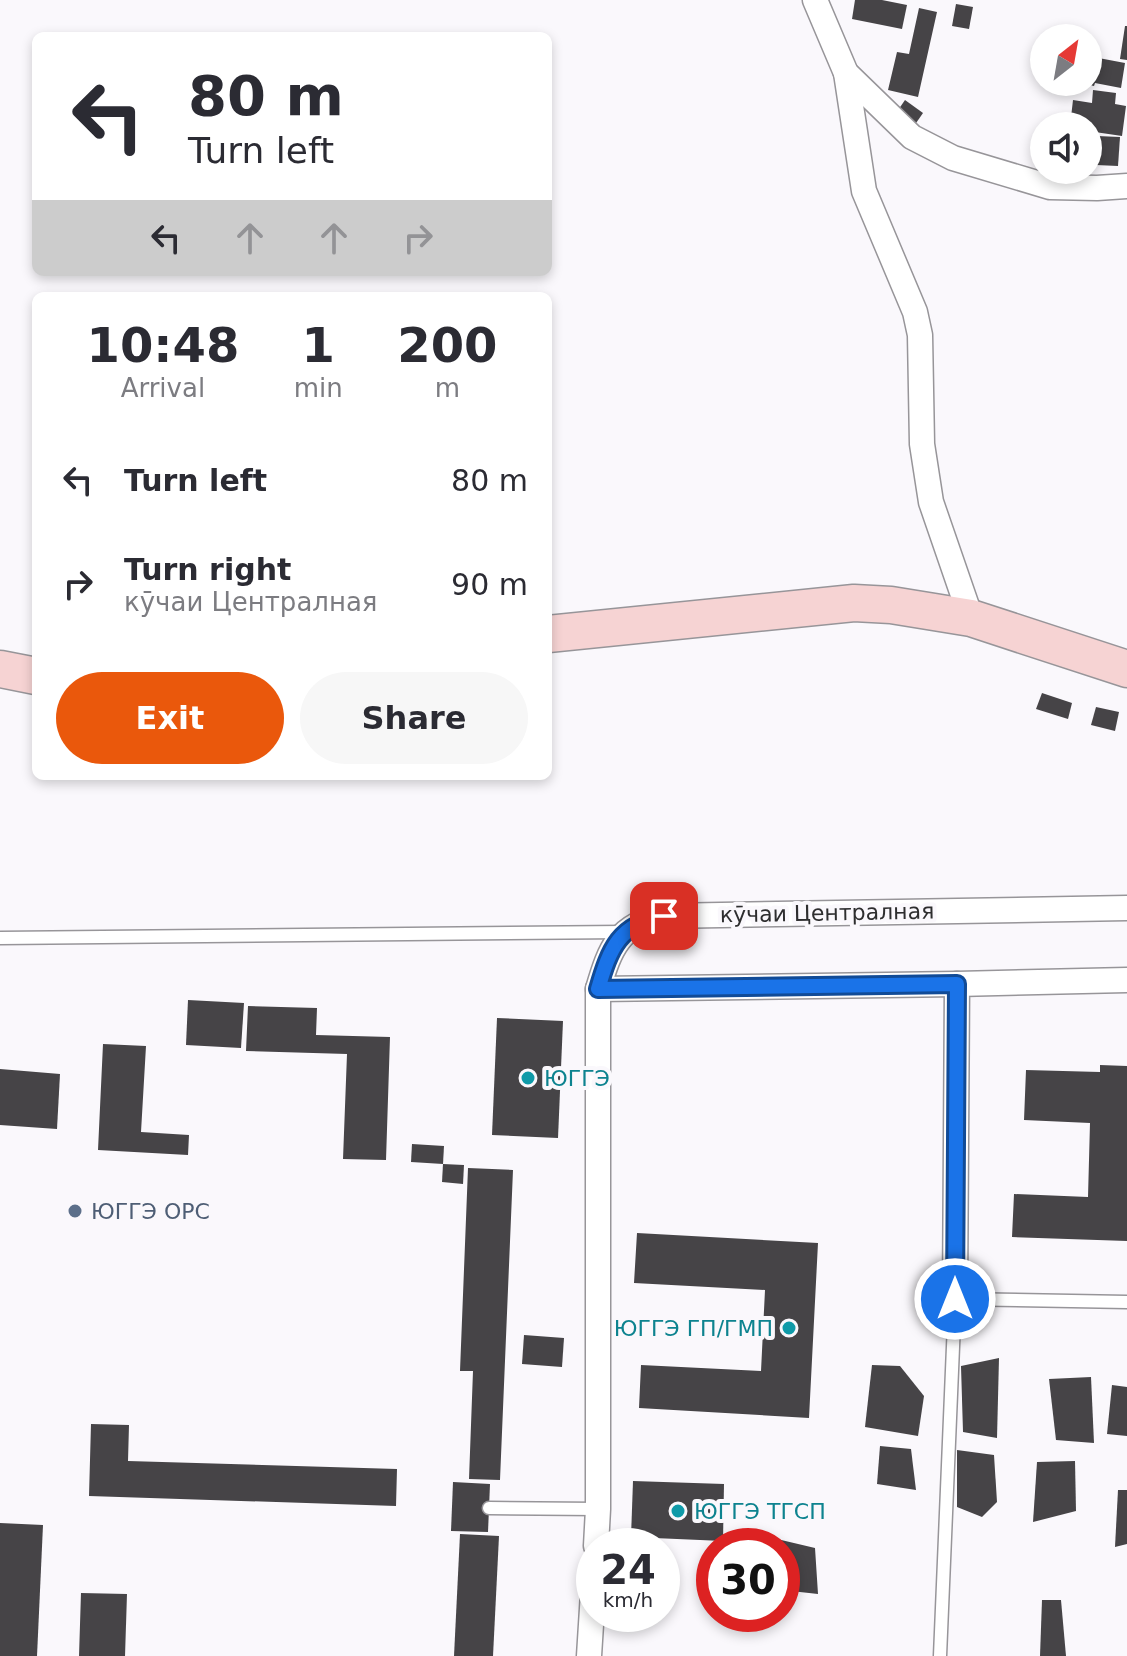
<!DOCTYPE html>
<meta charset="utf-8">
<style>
:root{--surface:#fff;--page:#f7f7f7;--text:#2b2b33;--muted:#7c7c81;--accent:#ea580c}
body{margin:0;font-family:"DejaVu Sans",sans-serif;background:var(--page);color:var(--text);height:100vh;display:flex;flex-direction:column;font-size:30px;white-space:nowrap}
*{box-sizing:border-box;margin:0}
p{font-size:26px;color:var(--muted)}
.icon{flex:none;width:44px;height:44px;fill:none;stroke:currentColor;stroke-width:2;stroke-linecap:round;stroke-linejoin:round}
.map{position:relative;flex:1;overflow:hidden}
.panel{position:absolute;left:32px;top:292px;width:520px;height:488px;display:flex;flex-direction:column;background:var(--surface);border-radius:12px;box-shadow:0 4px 12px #0003}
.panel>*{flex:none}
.hud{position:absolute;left:32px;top:32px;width:520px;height:244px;border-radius:12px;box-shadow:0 4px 12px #0003;background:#fff;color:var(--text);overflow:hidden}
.needle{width:52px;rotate:31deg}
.controls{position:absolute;left:1030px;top:24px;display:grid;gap:16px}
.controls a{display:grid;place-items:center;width:72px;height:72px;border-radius:50%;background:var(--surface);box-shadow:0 4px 12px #0003;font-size:40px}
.speed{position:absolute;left:576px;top:1528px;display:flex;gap:16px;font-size:40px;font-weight:700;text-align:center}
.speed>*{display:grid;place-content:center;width:104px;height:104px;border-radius:50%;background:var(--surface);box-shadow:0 4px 12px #0003;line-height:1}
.speed small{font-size:20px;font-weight:400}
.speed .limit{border:12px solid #d22;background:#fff;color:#111}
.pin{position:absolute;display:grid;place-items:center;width:68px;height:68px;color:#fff;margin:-34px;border-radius:16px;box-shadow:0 4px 12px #0006}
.me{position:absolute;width:88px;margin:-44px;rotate:0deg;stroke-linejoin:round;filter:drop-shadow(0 0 6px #0008)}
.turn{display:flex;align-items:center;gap:28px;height:168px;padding:0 24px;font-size:36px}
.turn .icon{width:104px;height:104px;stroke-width:2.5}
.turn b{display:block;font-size:56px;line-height:68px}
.lanes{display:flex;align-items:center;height:76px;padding:0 24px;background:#0003;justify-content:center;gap:40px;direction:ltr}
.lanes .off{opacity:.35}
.eta{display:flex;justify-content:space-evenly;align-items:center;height:136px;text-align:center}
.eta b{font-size:48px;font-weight:700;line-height:56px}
.button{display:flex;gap:16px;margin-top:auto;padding:16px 24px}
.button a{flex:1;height:92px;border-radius:48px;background:var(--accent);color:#fff;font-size:32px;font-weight:700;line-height:92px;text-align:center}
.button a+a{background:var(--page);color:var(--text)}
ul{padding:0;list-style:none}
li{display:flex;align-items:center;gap:24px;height:104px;padding:0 24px}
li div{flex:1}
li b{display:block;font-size:30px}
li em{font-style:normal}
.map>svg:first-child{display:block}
</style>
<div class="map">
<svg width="1127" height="1656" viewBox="0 0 1127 1656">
<rect width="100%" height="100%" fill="#faf8fc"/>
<g fill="#464447">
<polygon points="855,0 882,0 907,5 902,29 852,19"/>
<polygon points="956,4 973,7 969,29 952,26"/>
<polygon points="919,8 937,12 918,97 888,90 897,52 909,54"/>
<polygon points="1125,26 1127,26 1127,60 1120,59"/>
<polygon points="1088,56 1125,63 1121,88 1095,83 1094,86 1081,83 1088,82"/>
<polygon points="1093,90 1116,93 1115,104 1126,106 1122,136 1088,131 1088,126 1070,126 1073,100 1092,103"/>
<polygon points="905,100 923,113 914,126 896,113"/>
<polygon points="1097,136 1120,137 1118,166 1096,165"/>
<polygon points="1042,693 1072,703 1068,719 1036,709"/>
<polygon points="1096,707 1119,712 1115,731 1091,725"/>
<polygon points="188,1000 244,1003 241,1048 186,1045"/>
<polygon points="248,1006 317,1008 316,1035 390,1037 386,1160 343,1159 347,1054 246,1051"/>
<polygon points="497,1018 563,1021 558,1138 492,1135"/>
<polygon points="103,1044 146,1046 141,1132 189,1135 188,1155 98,1150"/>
<polygon points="1100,1065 1127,1066 1127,1241 1012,1237 1014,1194 1088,1197 1090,1123 1024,1120 1026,1070 1100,1072"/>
<polygon points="0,1069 60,1074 57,1129 0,1125"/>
<polygon points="412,1144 444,1146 443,1164 411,1162"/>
<polygon points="443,1164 464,1165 463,1184 442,1182"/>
<polygon points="468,1168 513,1170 500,1480 469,1479 473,1371 460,1371"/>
<polygon points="637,1233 818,1243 809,1418 639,1408 641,1365 761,1371 765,1290 634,1283"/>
<polygon points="524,1335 564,1338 562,1367 522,1364"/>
<polygon points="999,1358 997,1438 963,1432 961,1366"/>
<polygon points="872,1365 900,1366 924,1396 918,1436 865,1427"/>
<polygon points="1091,1377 1094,1443 1056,1440 1049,1379"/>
<polygon points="1112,1385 1127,1387 1127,1436 1107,1434"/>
<polygon points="91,1424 129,1425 128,1461 397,1469 396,1506 89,1496"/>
<polygon points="880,1446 911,1449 916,1490 877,1484"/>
<polygon points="957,1450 994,1455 997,1502 982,1517 957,1507"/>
<polygon points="1075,1461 1076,1511 1033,1522 1037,1462"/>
<polygon points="633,1481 724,1484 723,1541 631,1537"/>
<polygon points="453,1482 490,1484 488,1532 451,1531"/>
<polygon points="1118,1490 1127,1490 1127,1544 1115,1547"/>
<polygon points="0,1523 43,1525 37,1656 0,1656"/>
<polygon points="460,1534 499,1536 493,1656 454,1656"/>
<polygon points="777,1539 815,1548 818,1594 782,1590 782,1546 777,1546"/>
<polygon points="81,1593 127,1594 125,1656 79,1656"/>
<polygon points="1042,1600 1061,1600 1066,1656 1040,1656"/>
</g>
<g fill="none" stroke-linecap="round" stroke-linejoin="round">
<g stroke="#979599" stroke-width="15">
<g id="lane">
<polyline points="0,938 624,932"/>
<polyline points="489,1508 598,1509"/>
<polyline points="940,1656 955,1299 1127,1302"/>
</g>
</g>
<g stroke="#979599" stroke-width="27">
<g id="street">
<polyline points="815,0 846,73 912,137 953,158 1050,187 1097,188 1127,186"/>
<polyline points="846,73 864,191 915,312 920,335 922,444 931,502 971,618"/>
<polyline points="598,989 957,984"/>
<polyline points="955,1299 957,984 1127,980"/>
<path d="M596 1546 598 1509V989C610 948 619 924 664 916L1127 908"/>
<polyline points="589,1656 594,1577"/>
</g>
</g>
<g stroke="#979599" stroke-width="39">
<g id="secondary">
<polyline points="548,634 854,603 891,605 971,618 1127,669"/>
<polyline points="0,669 36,676"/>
</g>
</g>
<use href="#lane" stroke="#fff" stroke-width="12"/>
<use href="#street" stroke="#fff" stroke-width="24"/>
<use href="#secondary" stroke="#f6d3d3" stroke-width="36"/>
</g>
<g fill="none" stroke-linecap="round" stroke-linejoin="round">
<g stroke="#114b97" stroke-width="20">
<path id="route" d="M664 916C619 924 610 948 598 989L957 984 955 1299"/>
</g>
<use href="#route" stroke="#1a73e8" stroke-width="14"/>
</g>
<g fill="#0f9aa8" stroke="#faf8fc" stroke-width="3">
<circle cx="528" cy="1078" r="8"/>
<circle cx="789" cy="1328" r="8"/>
<circle cx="678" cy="1511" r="8"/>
</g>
<circle fill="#5c6f8a" stroke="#faf8fc" stroke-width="3" cx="75" cy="1211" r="8"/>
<g text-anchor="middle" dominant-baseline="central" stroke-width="8" stroke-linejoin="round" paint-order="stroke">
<g font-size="22" fill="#2e2e2f" stroke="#faf8fc">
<text transform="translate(827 913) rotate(-1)">кӯчаи Централная</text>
</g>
<g font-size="22" fill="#0d838f" stroke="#faf8fc" text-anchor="start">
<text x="544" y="1078">ЮГГЭ</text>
<text x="773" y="1328" text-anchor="end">ЮГГЭ ГП/ГМП</text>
<text x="694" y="1511">ЮГГЭ ТГСП</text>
</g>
<g font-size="22" fill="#4e5e75" stroke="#faf8fc" text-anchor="start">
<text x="91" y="1211">ЮГГЭ ОРС</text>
</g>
</g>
</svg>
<div class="controls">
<a><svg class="needle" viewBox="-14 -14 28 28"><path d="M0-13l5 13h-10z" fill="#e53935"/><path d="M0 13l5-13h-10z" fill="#7c7c81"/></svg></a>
<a><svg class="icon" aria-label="sound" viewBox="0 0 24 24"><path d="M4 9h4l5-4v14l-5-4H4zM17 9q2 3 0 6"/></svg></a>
</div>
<div class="speed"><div>24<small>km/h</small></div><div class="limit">30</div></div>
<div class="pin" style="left:664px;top:916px;background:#d93025"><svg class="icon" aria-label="arrive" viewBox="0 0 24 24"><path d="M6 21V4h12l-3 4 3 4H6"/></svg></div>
<svg class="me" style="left:955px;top:1299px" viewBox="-20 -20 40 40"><circle r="17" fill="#1a73e8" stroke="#fff" stroke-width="3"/><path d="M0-11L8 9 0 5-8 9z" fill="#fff"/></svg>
<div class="hud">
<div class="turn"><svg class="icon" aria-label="left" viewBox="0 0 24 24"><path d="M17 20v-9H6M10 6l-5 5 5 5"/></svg><div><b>80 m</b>Turn left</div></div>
<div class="lanes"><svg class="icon" aria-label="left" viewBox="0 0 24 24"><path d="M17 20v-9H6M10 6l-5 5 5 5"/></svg><svg class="icon off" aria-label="ahead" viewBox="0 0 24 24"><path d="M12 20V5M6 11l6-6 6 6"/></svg><svg class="icon off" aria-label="ahead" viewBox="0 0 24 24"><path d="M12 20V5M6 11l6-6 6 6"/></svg><svg class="icon off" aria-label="right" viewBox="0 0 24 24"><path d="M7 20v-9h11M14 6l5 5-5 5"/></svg></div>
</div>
<section class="panel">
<div class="eta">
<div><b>10:48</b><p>Arrival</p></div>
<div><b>1</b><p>min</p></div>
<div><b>200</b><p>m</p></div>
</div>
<ul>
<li><svg class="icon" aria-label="left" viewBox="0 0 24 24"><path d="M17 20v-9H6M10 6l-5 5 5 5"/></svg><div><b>Turn left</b></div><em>80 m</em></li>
<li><svg class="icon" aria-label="right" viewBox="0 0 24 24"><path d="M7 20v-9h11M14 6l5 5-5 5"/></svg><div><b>Turn right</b><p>кӯчаи Централная</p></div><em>90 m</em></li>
</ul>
<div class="button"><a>Exit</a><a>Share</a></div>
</section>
</div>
